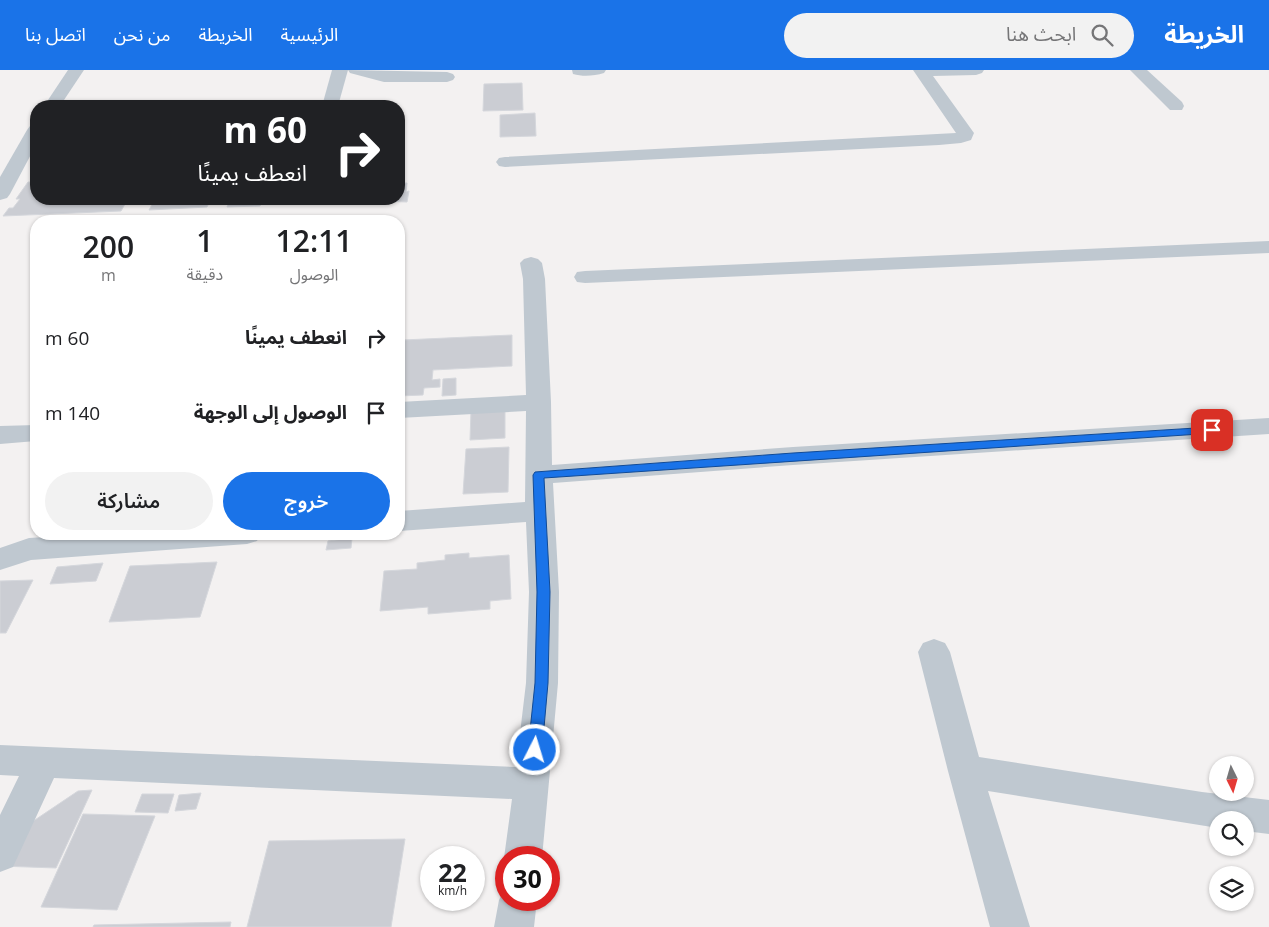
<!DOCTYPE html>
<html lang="ar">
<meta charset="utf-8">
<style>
:root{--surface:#fff;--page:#f2f2f2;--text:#202124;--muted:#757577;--accent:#1a73e8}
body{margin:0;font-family:"Open Sans","Noto Sans Arabic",sans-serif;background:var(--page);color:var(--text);direction:rtl;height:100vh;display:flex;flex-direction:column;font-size:19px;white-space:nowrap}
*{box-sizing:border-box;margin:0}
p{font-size:16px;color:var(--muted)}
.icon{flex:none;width:28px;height:28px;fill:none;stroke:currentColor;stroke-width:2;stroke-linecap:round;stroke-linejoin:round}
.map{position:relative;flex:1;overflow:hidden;direction:ltr}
.drawer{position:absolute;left:30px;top:145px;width:375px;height:325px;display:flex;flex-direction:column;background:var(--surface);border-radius:20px;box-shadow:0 1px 4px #0004;direction:rtl}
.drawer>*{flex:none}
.hud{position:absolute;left:30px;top:30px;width:375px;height:105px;border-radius:20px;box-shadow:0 1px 4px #0004;direction:rtl;background:#202124;color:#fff;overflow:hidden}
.needle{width:32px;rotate:175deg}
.fabs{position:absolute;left:1209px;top:686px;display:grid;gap:10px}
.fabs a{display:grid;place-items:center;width:45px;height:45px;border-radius:50%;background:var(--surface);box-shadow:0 1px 4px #0004;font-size:25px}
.speed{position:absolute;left:420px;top:776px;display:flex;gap:10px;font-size:25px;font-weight:700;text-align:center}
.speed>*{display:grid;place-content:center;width:65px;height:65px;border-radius:50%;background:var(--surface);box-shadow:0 1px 4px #0004;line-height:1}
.speed small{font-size:12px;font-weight:400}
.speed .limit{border:8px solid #d22;background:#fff;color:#111}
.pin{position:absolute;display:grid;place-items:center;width:42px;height:42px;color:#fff;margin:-21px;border-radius:10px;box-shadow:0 2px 8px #0006}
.me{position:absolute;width:55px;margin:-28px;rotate:5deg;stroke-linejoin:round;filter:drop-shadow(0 0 4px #0008)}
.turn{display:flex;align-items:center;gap:18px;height:105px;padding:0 15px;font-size:22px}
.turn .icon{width:65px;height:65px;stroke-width:2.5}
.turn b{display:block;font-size:35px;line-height:42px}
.eta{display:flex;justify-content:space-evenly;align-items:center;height:85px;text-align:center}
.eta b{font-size:30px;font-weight:600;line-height:35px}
.button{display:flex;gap:10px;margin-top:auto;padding:10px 15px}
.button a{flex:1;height:58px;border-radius:30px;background:var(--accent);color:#fff;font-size:20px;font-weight:600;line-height:58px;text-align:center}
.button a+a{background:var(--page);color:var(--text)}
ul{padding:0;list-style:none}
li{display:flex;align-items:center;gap:15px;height:75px;padding:0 15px}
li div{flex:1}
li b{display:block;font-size:19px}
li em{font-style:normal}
header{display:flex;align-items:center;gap:30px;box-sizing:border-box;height:70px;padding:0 25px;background:var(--accent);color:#fff}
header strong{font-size:24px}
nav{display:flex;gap:28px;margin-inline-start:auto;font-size:18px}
.search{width:350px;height:45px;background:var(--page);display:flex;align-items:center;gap:12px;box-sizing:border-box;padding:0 18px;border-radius:28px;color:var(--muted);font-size:19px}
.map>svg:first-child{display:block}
</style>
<header>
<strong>الخريطة</strong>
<div class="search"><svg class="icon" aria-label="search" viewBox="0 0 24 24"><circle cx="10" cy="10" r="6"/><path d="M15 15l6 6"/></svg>ابحث هنا</div>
<nav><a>الرئيسية</a><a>الخريطة</a><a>من نحن</a><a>اتصل بنا</a></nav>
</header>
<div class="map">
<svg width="1269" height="857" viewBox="0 0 1269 857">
<rect width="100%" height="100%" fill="#f3f1f1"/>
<g fill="#cbcdd3" stroke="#d5d7dc">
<polygon points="522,13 523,40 483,41 484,14"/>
<polygon points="535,43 536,66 500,67 500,45"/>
<polygon points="28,112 36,112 36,129 128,129 121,141 3,146 9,138 13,138 20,129 16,129"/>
<polygon points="399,113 407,113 406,122 409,121 407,132 381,131 382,129 399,129"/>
<polygon points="155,129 211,129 207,137 149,140"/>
<polygon points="230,129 263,129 260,136 227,137"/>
<polygon points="512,265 512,296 433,300 432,310 440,309 440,317 424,318 423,325 399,326 399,300 403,270"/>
<polygon points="456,308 456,325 442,326 443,309"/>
<polygon points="505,339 505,368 470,370 471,341"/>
<polygon points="509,377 508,422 463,424 466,379"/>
<polygon points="352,468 351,478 326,480 328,471"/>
<polygon points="469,483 469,488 509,485 511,529 490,531 490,539 428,544 428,537 380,541 384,501 417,499 417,493 445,490 445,485"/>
<polygon points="217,492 200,547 109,552 130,496"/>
<polygon points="103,493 96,511 50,514 57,497"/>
<polygon points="33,510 6,563 0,563 0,511"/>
<polygon points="92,720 56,798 0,796 14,764 78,721"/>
<polygon points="201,723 196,739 175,741 179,725"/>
<polygon points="142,724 174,724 168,743 135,742"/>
<polygon points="83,744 155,746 117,840 41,837"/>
<polygon points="405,769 391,857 247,857 269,771"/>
<polygon points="231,852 230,857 93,857 94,855"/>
</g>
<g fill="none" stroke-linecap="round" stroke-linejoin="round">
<g fill="#bfc8d0" fill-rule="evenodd">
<polygon points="68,0 84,0 60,36 44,36"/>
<polygon points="332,0 348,0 338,36 322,36"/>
<polygon points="348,0 447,2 453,4 455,7 453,10 447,12 384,12 350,3"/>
<path d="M572 0H606L604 3C594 6 583 7 573 4Z"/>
<polygon points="913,0 984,0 982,3 976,5 933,6 974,63 971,70 961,73 939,75 505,97 499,96 496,92 499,88 505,87 956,63"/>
<polygon points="1130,0 1147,0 1182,32 1184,36 1182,40 1170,40"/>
<polygon points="36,55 36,75 10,124 7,128 0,130 0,107 27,60 30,56"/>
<polygon points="1269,171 1269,183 585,213 577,212 574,207 577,202 585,201"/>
<polygon points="531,187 538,189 542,193 545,209 551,332 552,395 793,377 1269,348 1269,364 793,395 553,413 559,522 558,613 542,788 506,788 506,792 504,788 512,729 54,708 13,797 0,802 0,745 19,706 0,705 0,675 516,697 526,613 529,522 526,452 399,461 399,441 525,432 526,341 399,348 399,332 526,325 523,209 520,193 524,189"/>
<polygon points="36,355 36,371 0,374 0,356"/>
<polygon points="96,464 261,464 257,471 247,474 31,490 0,500 0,478 29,468"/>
<polygon points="934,569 945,573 950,582 979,687 1202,722 1269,730 1269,764 1245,761 1245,750 1218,750 1218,758 988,721 1030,857 990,857 948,701 918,582 923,573"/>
<polygon points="506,816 506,830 537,830 534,857 494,857 499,830"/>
</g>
</g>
<polygon fill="#1a73e8" stroke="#114b97" points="1212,357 1215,358 1217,360 1215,363 544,408 550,522 548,613 542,680 540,685 535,687 530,685 528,680 535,613 537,522 533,405 535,402 793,383"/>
</svg>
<div class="fabs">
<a><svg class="needle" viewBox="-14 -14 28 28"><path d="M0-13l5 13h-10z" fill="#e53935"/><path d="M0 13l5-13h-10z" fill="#757577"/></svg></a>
<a><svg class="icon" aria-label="search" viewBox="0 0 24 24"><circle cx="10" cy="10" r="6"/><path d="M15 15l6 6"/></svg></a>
<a><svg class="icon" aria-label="layers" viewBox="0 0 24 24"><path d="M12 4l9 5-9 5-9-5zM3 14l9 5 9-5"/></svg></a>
</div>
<div class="speed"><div>22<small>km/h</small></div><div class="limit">30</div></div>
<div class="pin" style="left:1212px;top:360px;background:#d93025"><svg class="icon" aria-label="arrive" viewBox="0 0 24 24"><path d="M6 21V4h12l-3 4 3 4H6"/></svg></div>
<svg class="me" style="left:535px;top:680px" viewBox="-20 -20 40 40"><circle r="17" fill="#1a73e8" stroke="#fff" stroke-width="3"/><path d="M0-11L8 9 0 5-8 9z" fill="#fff"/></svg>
<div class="hud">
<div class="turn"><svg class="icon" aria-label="right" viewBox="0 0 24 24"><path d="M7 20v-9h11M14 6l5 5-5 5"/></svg><div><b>60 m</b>انعطف يمينًا</div></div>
</div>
<section class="drawer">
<div class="eta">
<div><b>12:11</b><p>الوصول</p></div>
<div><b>1</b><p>دقيقة</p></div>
<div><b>200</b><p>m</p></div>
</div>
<ul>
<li><svg class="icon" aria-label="right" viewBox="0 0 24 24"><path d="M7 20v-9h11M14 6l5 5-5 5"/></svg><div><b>انعطف يمينًا</b></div><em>60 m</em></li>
<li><svg class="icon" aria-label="arrive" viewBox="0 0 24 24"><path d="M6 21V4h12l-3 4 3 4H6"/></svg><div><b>الوصول إلى الوجهة</b></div><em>140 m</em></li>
</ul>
<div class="button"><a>خروج</a><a>مشاركة</a></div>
</section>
</div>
